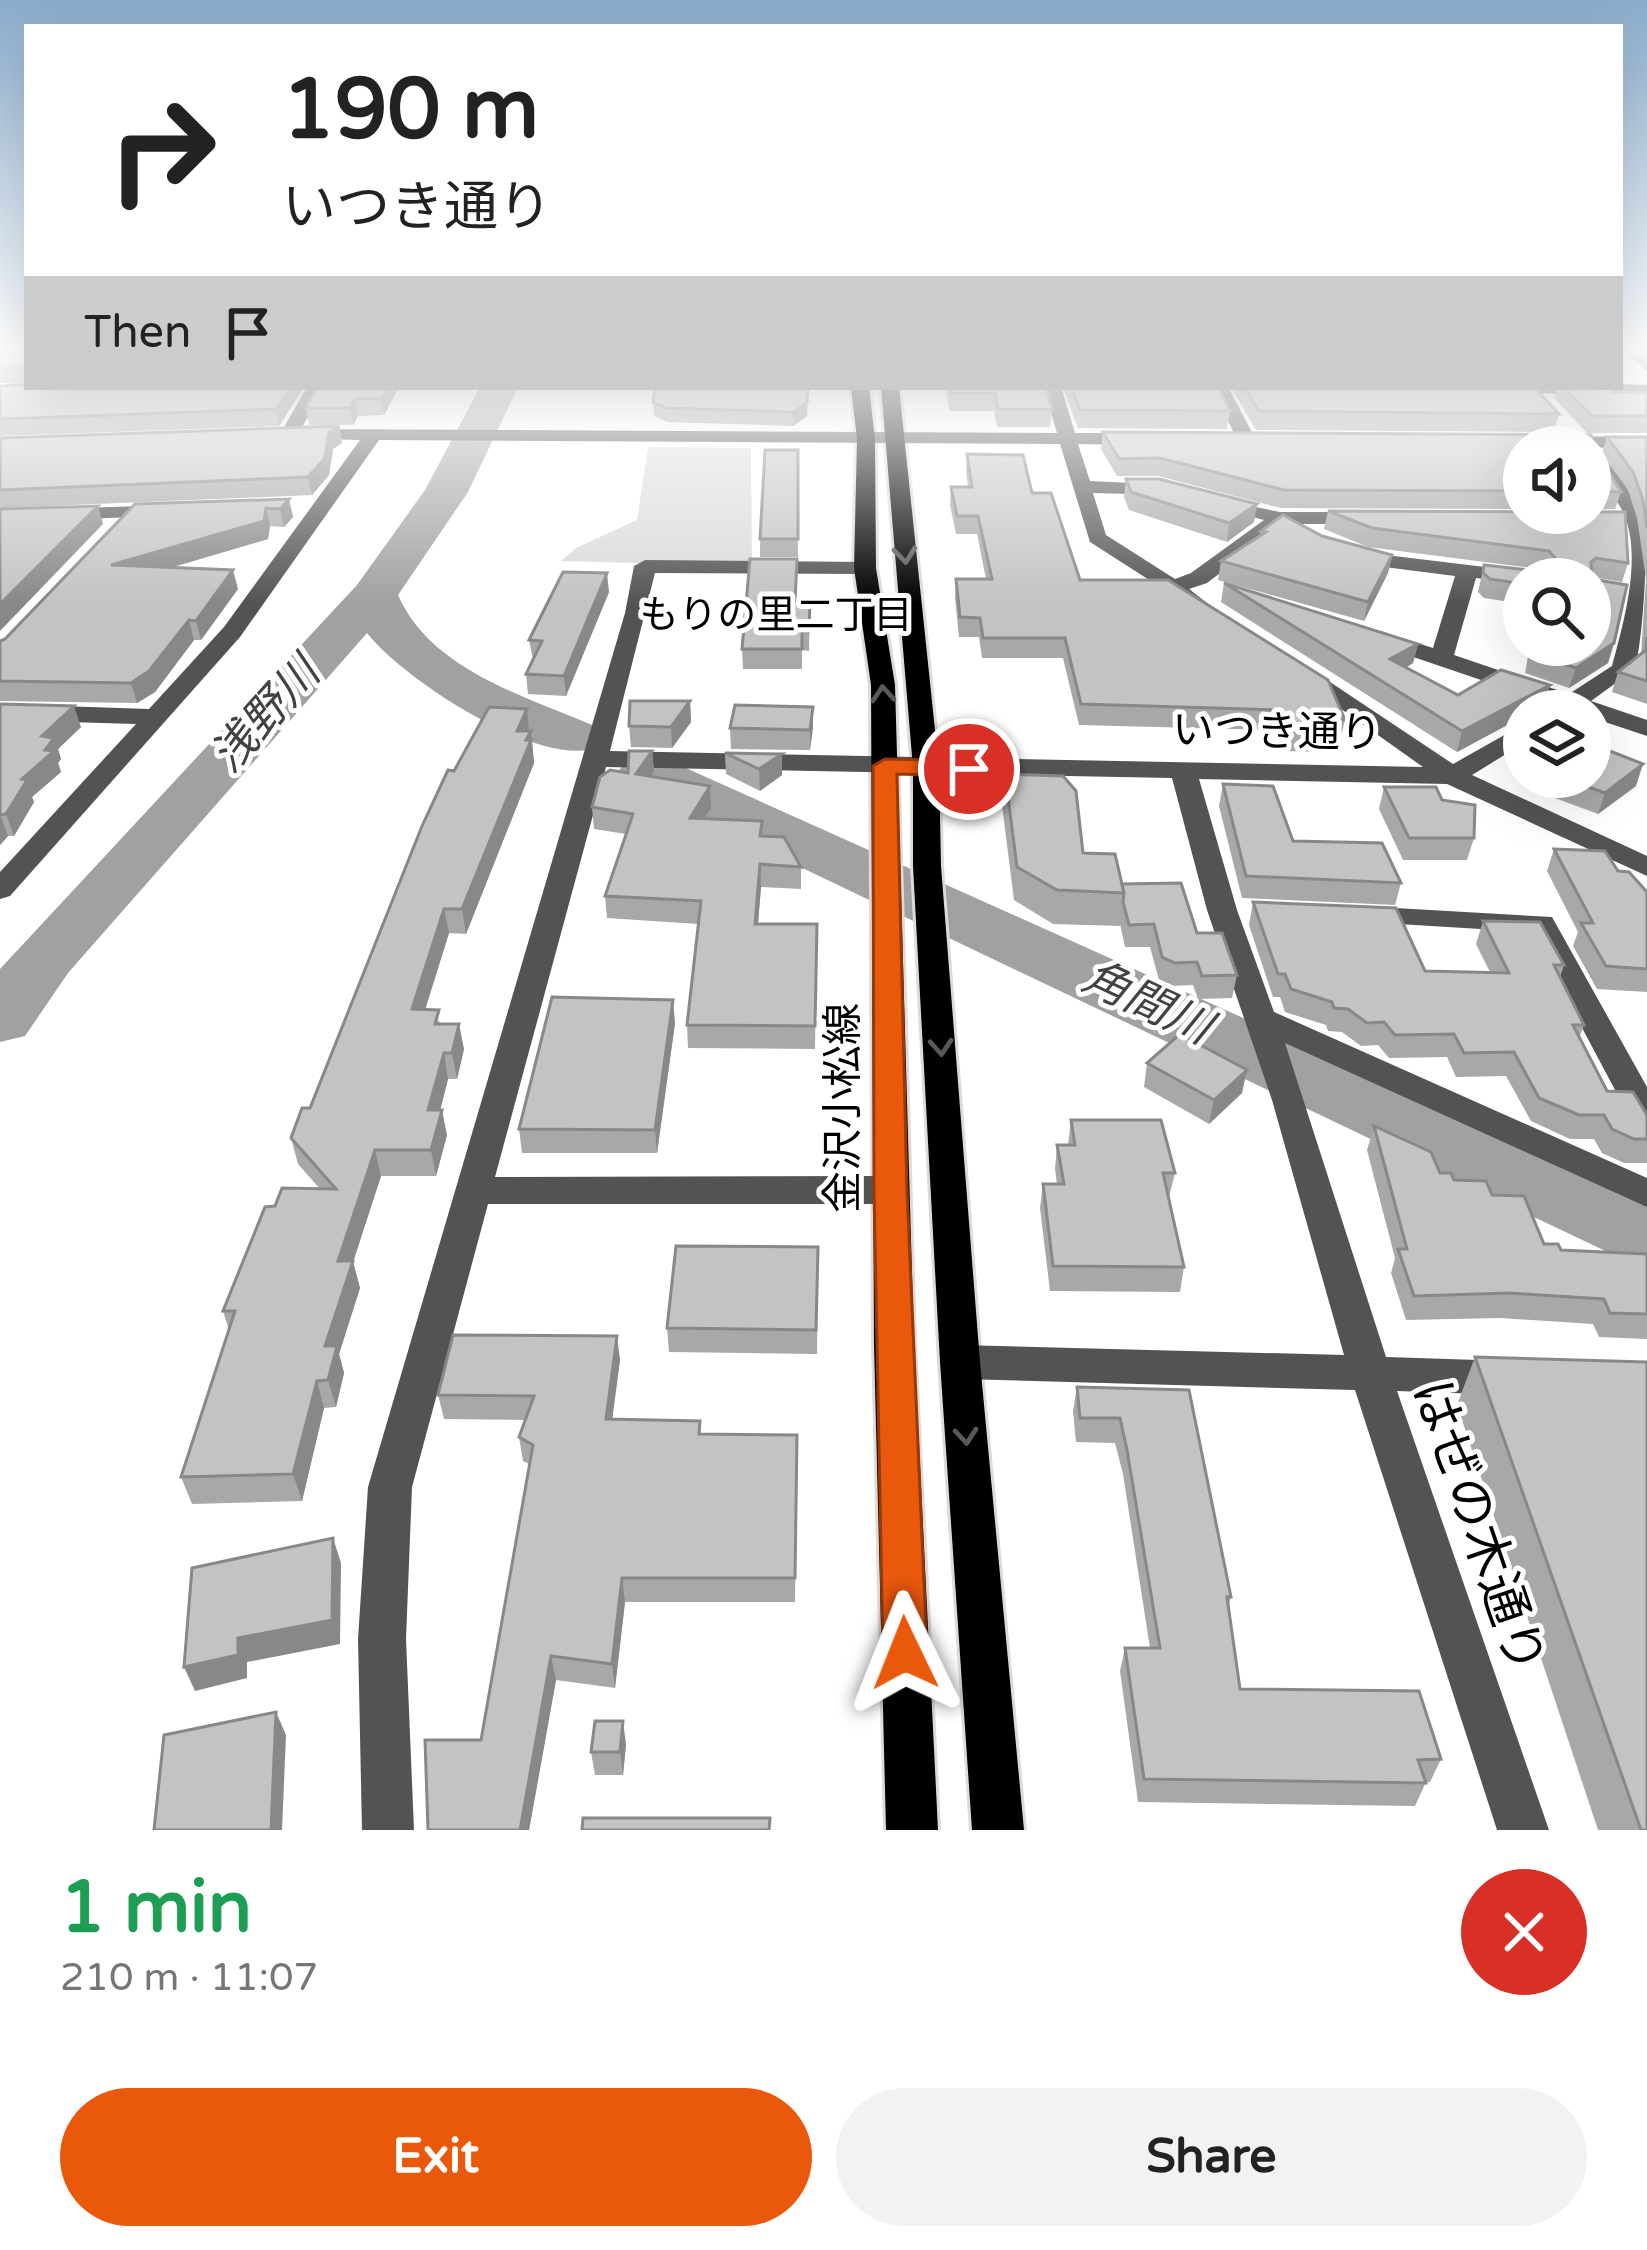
<!DOCTYPE html>
<meta charset="utf-8">
<style>
:root{--surface:#fff;--page:#f2f2f2;--text:#222;--muted:#767676;--accent:#ea580c}
body{margin:0;font-family:"Varela Round","Noto Sans JP",sans-serif;background:var(--page);color:var(--text);height:100vh;display:flex;flex-direction:column;font-size:45px;white-space:nowrap}
*{box-sizing:border-box;margin:0}
p{font-size:39px;color:var(--muted)}
.icon{flex:none;width:66px;height:66px;fill:none;stroke:currentColor;stroke-width:2;stroke-linecap:round;stroke-linejoin:round}
.map{position:relative;height:1830px;overflow:hidden}
.drawer{display:flex;flex-direction:column;background:var(--surface);flex:1}
.drawer>*{flex:none}
.hud{position:absolute;left:24px;top:24px;width:1599px;height:366px;border-radius:0px;box-shadow:0 12px 48px #0002;background:#fff;color:var(--text);overflow:hidden}
.buttons{position:absolute;left:1503px;top:426px;display:grid;gap:24px}
.buttons a{display:grid;place-items:center;width:108px;height:108px;border-radius:50%;background:var(--surface);box-shadow:0 12px 48px #0002;font-size:60px}
.pin{position:absolute;display:grid;place-items:center;width:102px;height:102px;color:#fff;margin:-51px;border:6px solid #fff;border-radius:50%;box-shadow:0 3px 12px #0007}
.me{position:absolute;width:132px;margin:-66px;rotate:358deg;stroke-linejoin:round;filter:drop-shadow(0 0 9px #0008)}
.turn{display:flex;align-items:center;gap:42px;height:252px;padding:0 60px;font-size:54px}
.turn .icon{width:156px;height:156px;stroke-width:2.5}
.turn b{display:block;font-size:84px;line-height:102px}
.then{display:flex;align-items:center;height:114px;padding:0 60px;background:#0003;gap:24px;font-size:45px}
.round{display:grid;place-items:center;flex:none;width:126px;height:126px;border-radius:63px;background:var(--page)}
.overview{display:flex;align-items:center;justify-content:space-between;height:204px;padding:0 60px}
h1{font-size:72px;font-weight:800;line-height:90px;color:#1e9e55}
.cta{display:flex;gap:24px;margin-top:auto;padding:24px 60px}
.cta a{flex:1;height:138px;border-radius:72px;background:var(--accent);color:#fff;font-size:48px;font-weight:800;line-height:138px;text-align:center}
.cta a+a{background:var(--page);color:var(--text)}
.map>svg:first-child{display:block}
</style>
<div class="map">
<svg width="1647" height="1830" viewBox="0 0 1647 1830">
<rect width="100%" height="100%" fill="#fff"/>
<polygon fill="#dadada" points="648,447 751,448 752,566 561,561 576,548 637,520"/>
<g fill="none" stroke-linecap="round" stroke-linejoin="round">
<g fill="#a1a1a1" fill-rule="evenodd">
<path d="M480 387H518L468 492 398 595C430 669 524 696 592 725L600 737 592 749C533 764 403 679 367 633L68 973 25 1036 0 1042V969L357 585 425 490Z"/>
<polygon points="647,755 668,760 1647,1199 1647,1267 1618,1257 626,784 618,772 626,760"/>
</g>
<g stroke="#dbdbdb" stroke-width="6">
<g id="major">
<polygon points="851,387 869,387 875,439 876,568 895,685 914,1344 938,1830 886,1830 874,1344 871,685 854,568 857,439"/>
<polygon points="881,387 899,387 939,768 941,866 980,1362 1024,1830 972,1830 940,1362 913,866 913,768"/>
</g>
</g>
<g fill="#535353" fill-rule="evenodd">
<polygon points="1620,348 1636,348 1647,357 1647,371"/>
<polygon points="1620,384 1647,385 1647,395 1528,393 1519,388"/>
<polygon points="307,387 325,387 301,429 1057,433 1043,387 1061,387 1075,433 1140,433 1149,439 1140,445 1078,444 1090,481 1174,485 1174,493 1167,495 1093,493 1106,535 1175,579 1191,573 1264,520 1212,506 1212,498 1280,512 1367,512 1377,518 1367,524 1285,524 1207,583 1189,589 1207,603 1196,610 1090,542 1060,444 379,440 240,637 10,896 0,899 0,872 136,724 0,720 0,704 149,709 224,627 360,440 283,438 280,434"/>
<polygon points="1210,387 1228,387 1256,440 1254,444 1240,444"/>
<polygon points="1554,436 1647,437 1647,449 1547,446 1545,442"/>
<path d="M1590 454 1601 455C1616 473 1639 493 1646 517 1647 552 1644 633 1635 669L1591 701 1647 720V736L1590 717V711H1558L1555 705 1372 643 1368 638 1380 631 1433 648 1455 576 1345 562 1342 557 1353 551 1543 574 1546 579H1524V584L1476 578 1454 655 1569 694 1612 666C1624 622 1643 555 1623 512 1614 492 1590 476 1590 454Z"/>
<polygon points="167,505 177,511 174,515 0,523 0,511"/>
<polygon points="645,560 865,562 876,568 865,574 655,573 610,751 1423,767 1289,672 1289,662 1297,660 1453,764 1524,724 1524,743 1472,775 1647,856 1647,876 1447,784 1199,779 1237,910 1274,1012 1647,1178 1647,1207 1285,1043 1386,1357 1509,1361 1524,1366 1530,1378 1524,1390 1509,1395 1397,1391 1549,1830 1497,1830 1355,1390 960,1379 946,1374 940,1362 946,1350 960,1345 1344,1355 1272,1100 1207,910 1172,778 606,767 495,1177 890,1176 903,1180 908,1190 903,1200 890,1204 488,1204 412,1487 406,1639 414,1830 362,1830 358,1639 368,1487 625,613 634,566"/>
<polygon points="1360,906 1552,917 1647,1087 1647,1130 1635,1127 1630,1118 1531,932 1349,921 1345,915"/>
</g>
<use href="#major" fill="#000" fill-rule="evenodd"/>
</g>
<g fill="#a8a8a8">
<polygon points="0,348 27,348 27,384 0,383"/>
<polygon points="0,386 27,387 304,387 279,426 0,436"/>
<polygon points="399,387 384,415 358,416 353,425 309,425 306,408"/>
<polygon points="808,387 807,416 793,426 667,422 654,416 653,402"/>
<polygon points="945,387 1046,387 1052,409 1050,427 997,427 994,411 950,411"/>
<polygon points="1063,387 1218,387 1230,411 1227,429 1078,428"/>
<polygon points="1231,387 1534,387 1559,414 1554,432 1256,430"/>
<polygon points="1557,387 1613,392 1647,393 1647,433 1587,433 1554,398"/>
<polygon points="339,426 342,443 333,449 329,475 312,495 0,508 0,438"/>
<polygon points="1103,432 1591,435 1595,450 1621,492 1615,509 1590,509 1590,447 1524,447 1524,509 1281,508 1158,476 1117,476 1101,449"/>
<polygon points="1607,437 1647,437 1647,704 1612,692 1618,672 1641,654 1646,579 1637,518 1628,490 1602,454"/>
<polygon points="798,450 798,557 760,557 760,539"/>
<polygon points="967,454 1032,493 1080,580 1345,720 1340,740 1337,740 1334,752 1282,751 1276,730 1079,725 1063,658 982,658 979,637 959,637 955,598 956,579 986,579 977,534 956,534 950,505 951,487 968,487 966,471"/>
<polygon points="1126,479 1254,522 1227,542 1129,510 1124,497"/>
<polygon points="289,499 293,517 284,527 270,526 268,539 172,567 238,589 201,640 194,640 155,692 137,703 0,701 0,641 5,639 135,504"/>
<polygon points="1328,511 1628,563 1622,582 1592,577 1614,643 1608,663 1569,688 1525,673 1530,645 1590,645 1590,579 1524,579 1524,604 1484,598 1478,592 1484,565 1529,570 1531,568 1368,547 1324,529"/>
<polygon points="1261,531 1322,536 1392,555 1388,573 1364,621 1218,580 1221,561 1260,536"/>
<polygon points="797,578 796,601 810,601 809,651 802,650 802,669 743,669 742,649"/>
<polygon points="1224,583 1418,644 1413,663 1406,668 1458,695 1550,685 1543,706 1533,711 1524,711 1524,716 1457,752 1221,602"/>
<polygon points="609,592 566,696 528,694 526,674 533,660 529,640"/>
<polygon points="690,701 691,722 672,748 631,747 629,726"/>
<polygon points="0,704 81,727 58,749 61,759 58,763 61,772 32,797 34,802 14,836 8,836 0,845"/>
<polygon points="813,707 810,750 731,749 730,728"/>
<polygon points="531,731 534,763 466,934 449,933 425,1010 442,1024 464,1049 457,1079 448,1079 440,1110 447,1135 436,1176 381,1176 353,1262 360,1288 339,1354 344,1373 336,1407 324,1408 302,1501 192,1504 181,1477 229,1330 223,1311 275,1206 320,1189 298,1164 291,1138 310,1108 454,771"/>
<polygon points="652,751 654,772 651,777 711,808 704,819 762,821 762,836 801,867 801,889 761,887 758,924 817,924 815,1049 688,1048 687,1025 698,924 607,918 605,896 626,834 594,829 592,807"/>
<polygon points="725,753 782,775 760,791 726,774"/>
<polygon points="1005,774 1083,853 1122,884 1197,933 1237,975 1232,998 1198,999 1193,985 1171,986 1159,980 1150,947 1125,947 1120,924 1120,926 1053,924 1014,900 1002,805"/>
<polygon points="1550,777 1590,777 1636,786 1598,814 1544,794"/>
<polygon points="1223,784 1293,841 1401,883 1395,905 1242,898 1219,806"/>
<polygon points="1384,787 1442,800 1474,838 1467,860 1403,860 1379,809"/>
<polygon points="1554,849 1618,871 1647,892 1647,992 1597,989 1573,946 1578,932 1547,871"/>
<polygon points="1253,902 1425,971 1490,972 1476,944 1483,921 1564,965 1560,977 1584,1025 1579,1038 1607,1091 1647,1115 1647,1163 1624,1163 1602,1153 1594,1139 1570,1139 1531,1121 1506,1076 1456,1077 1447,1057 1389,1058 1378,1045 1361,1046 1342,1032 1328,1031 1326,1025 1285,1012 1280,997 1273,997 1249,925"/>
<polygon points="675,1023 657,1153 522,1153 519,1129"/>
<polygon points="1147,1063 1242,1093 1209,1124 1144,1087"/>
<polygon points="1071,1120 1175,1173 1169,1197 1184,1267 1180,1292 1050,1291 1040,1208 1043,1184 1057,1184 1055,1169 1057,1145 1068,1145"/>
<polygon points="1374,1126 1440,1173 1492,1195 1544,1244 1561,1250 1647,1254 1647,1339 1599,1337 1593,1324 1500,1318 1406,1320 1391,1273 1395,1258 1367,1150"/>
<polygon points="818,1247 817,1354 669,1352 667,1328"/>
<polygon points="1475,1357 1647,1830 1598,1830 1457,1405"/>
<polygon points="620,1360 612,1419 700,1421 701,1434 797,1435 795,1602 625,1602 615,1688 556,1680 529,1830 428,1830 481,1740 529,1464 523,1461 519,1437 525,1420 444,1419 438,1395"/>
<polygon points="1077,1387 1189,1390 1231,1597 1228,1607 1240,1689 1441,1759 1430,1782 1426,1782 1415,1806 1138,1802 1120,1671 1125,1648 1150,1648 1123,1474 1115,1443 1076,1442 1073,1411"/>
<polygon points="626,1744 623,1775 595,1775 591,1752"/>
</g>
<g fill="#888">
<polygon points="291,387 304,387 279,426 276,409"/>
<polygon points="388,387 399,387 384,415 381,399"/>
<polygon points="808,387 807,416 793,426 793,412"/>
<polygon points="355,399 358,416 353,425 350,408"/>
<polygon points="339,426 342,443 333,449 329,475 312,495 308,477 329,432"/>
<polygon points="289,499 293,517 284,527 280,509"/>
<polygon points="1257,504 1254,522 1227,542 1229,523"/>
<polygon points="98,506 103,524 0,631 0,604"/>
<polygon points="266,508 270,526 268,539 116,584 111,565"/>
<polygon points="1392,555 1388,573 1364,621 1368,602"/>
<polygon points="233,570 238,589 201,640 196,621"/>
<polygon points="607,573 609,592 566,696 564,676"/>
<polygon points="189,620 194,640 155,692 137,703 131,683"/>
<polygon points="1614,643 1608,663 1569,688 1576,668"/>
<polygon points="1418,644 1413,663 1385,679 1390,659"/>
<polygon points="1550,685 1543,706 1533,711 1524,711 1524,716 1457,752 1462,731"/>
<polygon points="690,701 691,722 672,748 671,727"/>
<polygon points="74,706 81,727 58,749 61,759 58,763 61,772 32,797 34,802 14,836 6,814 22,779 42,736"/>
<polygon points="813,707 813,728 810,750 810,730"/>
<polygon points="527,709 529,731 517,731"/>
<polygon points="531,731 534,763 466,934 462,909"/>
<polygon points="652,751 654,772 637,795 636,774"/>
<polygon points="782,754 782,775 760,791 759,769"/>
<polygon points="1643,764 1636,786 1598,814 1605,793"/>
<polygon points="710,786 711,808 691,840 690,818"/>
<polygon points="0,814 8,836 0,845"/>
<polygon points="760,864 761,887 756,947 755,924"/>
<polygon points="444,909 449,933 417,1035 412,1009"/>
<polygon points="673,1000 675,1023 657,1153 655,1130"/>
<polygon points="459,1024 464,1049 457,1079 452,1053"/>
<polygon points="444,1053 448,1079 434,1135 428,1110"/>
<polygon points="1247,1070 1242,1093 1209,1124 1214,1100"/>
<polygon points="442,1110 447,1135 436,1176 431,1150"/>
<polygon points="375,1150 381,1176 353,1262 360,1288 339,1354 344,1373 336,1407 328,1380 325,1346 338,1261"/>
<polygon points="617,1336 620,1360 609,1444 606,1419"/>
<polygon points="317,1381 324,1408 302,1501 293,1474"/>
<polygon points="333,1538 341,1563 340,1644 247,1662 247,1678 195,1691 184,1667 238,1638"/>
<polygon points="622,1578 625,1602 615,1688 612,1664"/>
<polygon points="551,1656 556,1680 529,1830 520,1830"/>
<polygon points="276,1712 286,1735 282,1830 271,1830"/>
<polygon points="623,1721 626,1744 623,1775 620,1752"/>
</g>
<g fill="#c3c3c3" stroke="#888" stroke-width="3">
<rect x="0" y="348" width="27" height="20"/>
<polygon points="27,385 27,387 291,387 276,409 0,419 0,386"/>
<polygon points="317,387 388,387 381,399 355,399 350,408 306,408"/>
<polygon points="655,387 808,387 807,402 793,412 666,408 653,402"/>
<polygon points="950,387 1046,387 1052,409 998,409 995,393 951,393"/>
<polygon points="1071,387 1218,387 1230,411 1080,410"/>
<polygon points="1244,387 1534,387 1559,414 1259,411"/>
<polygon points="1563,387 1608,387 1613,392 1647,393 1647,416 1592,416"/>
<polygon points="339,426 329,432 325,458 308,477 0,490 0,438"/>
<polygon points="1103,432 1591,435 1595,450 1621,492 1590,491 1590,447 1524,447 1524,491 1284,490 1160,458 1119,459"/>
<polygon points="1607,437 1647,437 1647,528 1643,500 1633,472"/>
<polygon points="765,450 798,450 798,539 760,539"/>
<polygon points="967,454 1023,455 1032,493 1051,493 1080,580 1168,580 1328,680 1345,720 1334,719 1339,731 1287,730 1280,710 1081,704 1065,638 983,638 980,618 960,617 956,579 992,579 978,516 957,516 951,487 972,487"/>
<polygon points="1126,479 1159,479 1257,504 1229,523 1131,492"/>
<polygon points="289,499 280,509 266,508 264,521 111,565 233,570 196,621 189,620 149,671 131,683 0,681 0,641 5,639 135,504"/>
<polygon points="98,506 0,604 0,509"/>
<polygon points="1328,511 1625,512 1628,563 1596,558 1591,562 1592,579 1627,585 1614,643 1576,668 1531,653 1532,645 1590,645 1590,579 1524,579 1524,584 1490,579 1483,573 1484,565 1529,570 1534,565 1554,564 1555,558 1549,551 1372,528"/>
<polygon points="1283,515 1322,536 1392,555 1368,602 1221,561 1266,532 1261,531"/>
<polygon points="750,559 797,559 795,601 810,601 809,631 802,631 802,649 742,649"/>
<polygon points="563,572 607,573 564,676 526,674 542,641 529,640"/>
<polygon points="1224,583 1418,644 1390,659 1458,695 1501,670 1550,685 1462,731"/>
<polygon points="1647,637 1647,681 1618,672 1646,650"/>
<polygon points="630,701 690,701 671,727 629,726"/>
<polygon points="0,704 74,706 42,736 54,738 45,750 54,751 22,779 27,780 6,814 0,815"/>
<polygon points="735,705 813,707 810,730 730,728"/>
<polygon points="489,707 527,709 517,731 531,731 526,740 531,740 462,909 444,909 412,1009 439,1010 435,1024 459,1024 452,1053 444,1053 428,1110 442,1110 431,1150 375,1150 338,1261 353,1261 325,1346 337,1346 328,1380 317,1381 293,1474 181,1477 235,1311 223,1311 265,1207 275,1206 282,1188 336,1189 291,1138 302,1108 310,1108 422,826 448,770 454,771"/>
<polygon points="1592,744 1643,764 1605,793 1562,777 1590,777 1590,745"/>
<polygon points="629,751 652,751 636,774 710,786 690,818 762,821 760,836 784,837 801,867 760,864 755,924 817,924 815,1026 687,1025 701,901 605,896 633,814 592,807 600,777 610,770 628,773"/>
<polygon points="725,753 782,754 759,769"/>
<polygon points="1005,774 1063,776 1076,791 1083,853 1115,854 1124,893 1057,890 1017,867"/>
<polygon points="1223,784 1273,786 1293,841 1382,843 1401,883 1246,876"/>
<polygon points="1384,787 1436,787 1442,800 1475,805 1474,838 1409,838"/>
<polygon points="1554,849 1605,851 1618,871 1629,872 1647,892 1647,969 1606,966 1581,923 1593,923"/>
<polygon points="1181,883 1197,933 1222,933 1237,975 1202,976 1197,962 1175,963 1162,957 1154,924 1129,925 1123,902 1124,893 1122,884"/>
<polygon points="1253,902 1396,908 1425,971 1509,973 1483,921 1540,922 1564,965 1554,965 1584,1025 1573,1025 1607,1091 1633,1092 1647,1115 1647,1139 1634,1139 1612,1129 1604,1115 1579,1115 1539,1098 1514,1052 1464,1053 1454,1034 1395,1035 1384,1022 1367,1023 1348,1009 1334,1008 1332,1002 1291,989 1285,974 1278,974"/>
<polygon points="552,997 673,1000 655,1130 519,1129"/>
<polygon points="1180,1034 1247,1070 1214,1100 1147,1063"/>
<polygon points="1071,1120 1161,1120 1175,1173 1163,1173 1184,1267 1053,1266 1043,1184 1064,1184 1057,1145 1075,1145"/>
<polygon points="1374,1126 1431,1152 1440,1173 1451,1173 1454,1180 1486,1181 1492,1195 1524,1196 1544,1244 1558,1244 1561,1250 1647,1254 1647,1314 1610,1313 1604,1299 1509,1293 1414,1296 1398,1249 1407,1249"/>
<polygon points="676,1246 818,1247 816,1330 667,1328"/>
<polygon points="453,1335 617,1336 606,1419 700,1421 699,1434 797,1435 795,1578 622,1578 612,1664 551,1656 520,1830 428,1830 425,1740 481,1740 533,1445 519,1437 534,1396 438,1395"/>
<polygon points="1475,1357 1647,1362 1647,1830 1641,1830"/>
<polygon points="1077,1387 1189,1390 1231,1597 1227,1597 1240,1689 1419,1691 1441,1759 1418,1760 1426,1783 1144,1779 1125,1648 1160,1648 1127,1450 1120,1418 1080,1418"/>
<polygon points="333,1538 332,1620 238,1638 238,1655 184,1667 192,1568"/>
<polygon points="276,1712 271,1830 154,1830 164,1735"/>
<polygon points="595,1721 623,1721 620,1752 591,1752"/>
<polygon points="583,1818 770,1818 769,1830 582,1830"/>
</g>
<defs><path id="oneway-chevron" d="M-2-3.5L2.5 0L-2 3.5" fill="none" stroke-width="1.6" stroke-linecap="round" stroke-linejoin="round" transform="scale(3)"/></defs>
<g stroke="#595959">
<use href="#oneway-chevron" transform="translate(905 555) rotate(84)"/>
<use href="#oneway-chevron" transform="translate(883 694) rotate(-94)"/>
<use href="#oneway-chevron" transform="translate(941 1047) rotate(86)"/>
<use href="#oneway-chevron" transform="translate(966 1436) rotate(85)"/>
</g>
<linearGradient id="sky" x2="0" y2="1"><stop stop-color="#8baccc"/><stop offset="0.58" stop-color="#fff"/><stop offset="1" stop-color="#fff" stop-opacity="0"/></linearGradient>
<rect width="1647" height="604" fill="url(#sky)"/>
<polygon fill="#ea580c" stroke="#983908" stroke-width="3" points="885,759 969,761 981,769 969,776 897,774 907,1190 927,1653 921,1668 905,1674 890,1668 883,1653 874,1190 873,766"/>
<g text-anchor="middle" dominant-baseline="central" stroke-width="10" stroke-linejoin="round" paint-order="stroke">
<g font-size="39" fill="#000" stroke="#fff">
<text x="776" y="615">もりの里二丁目</text>
</g>
<g font-size="42" fill="#000" stroke="#fff">
<text transform="translate(1277 732) rotate(1)">いつき通り</text>
<text transform="translate(843 1108) rotate(-90)">金沢小松線</text>
</g>
<g font-size="45" font-style="italic" fill="#424242" stroke="#fff">
<text transform="translate(266 715) rotate(-48)">浅野川</text>
<text transform="translate(1147 1003) rotate(25)">角間川</text>
</g>
<g font-size="51" fill="#000" stroke="#fff">
<text transform="translate(1478 1527) rotate(71)">はぜの木通り</text>
</g>
</g>
</svg>
<div class="buttons">
<a><svg class="icon" aria-label="sound" viewBox="0 0 24 24"><path d="M4 9h4l5-4v14l-5-4H4zM17 9q2 3 0 6"/></svg></a>
<a><svg class="icon" aria-label="search" viewBox="0 0 24 24"><circle cx="10" cy="10" r="6"/><path d="M15 15l6 6"/></svg></a>
<a><svg class="icon" aria-label="layers" viewBox="0 0 24 24"><path d="M12 4l9 5-9 5-9-5zM3 14l9 5 9-5"/></svg></a>
</div>
<div class="pin" style="left:969px;top:769px;background:#d93025"><svg class="icon" aria-label="arrive" viewBox="0 0 24 24"><path d="M6 21V4h12l-3 4 3 4H6"/></svg></div>
<svg class="me" style="left:905px;top:1653px" viewBox="-20 -20 40 40"><path d="M0-17L14 15 0 8-14 15z" fill="#ea580c" stroke="#fff" stroke-width="4"/></svg>
<div class="hud">
<div class="turn"><svg class="icon" aria-label="right" viewBox="0 0 24 24"><path d="M7 20v-9h11M14 6l5 5-5 5"/></svg><div><b>190 m</b>いつき通り</div></div>
<div class="then">Then<svg class="icon" aria-label="arrive" viewBox="0 0 24 24"><path d="M6 21V4h12l-3 4 3 4H6"/></svg></div>
</div>
</div>
<section class="drawer">
<div class="overview"><div><h1>1 min</h1><p>210 m · 11:07</p></div><a class="round" style="background:#d93025;color:#fff"><svg class="icon" aria-label="close" viewBox="0 0 24 24"><path d="M6 6l12 12M18 6L6 18"/></svg></a></div>
<div class="cta"><a>Exit</a><a>Share</a></div>
</section>
